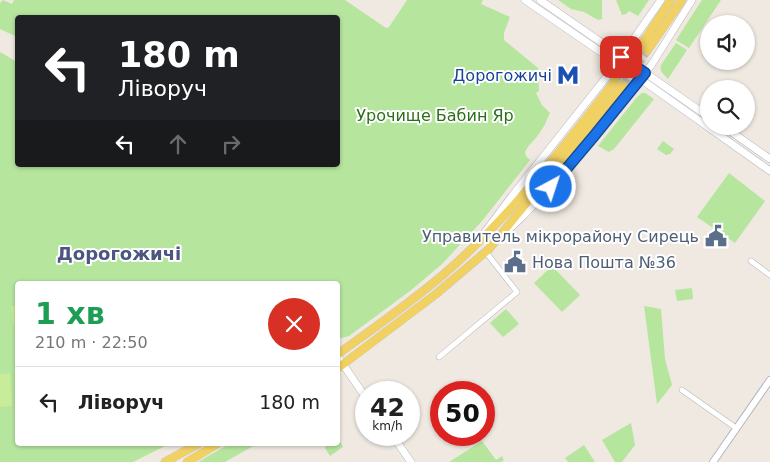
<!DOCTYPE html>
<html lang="uk">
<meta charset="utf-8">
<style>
:root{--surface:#fff;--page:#f6f6f6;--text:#222;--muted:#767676;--line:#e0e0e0}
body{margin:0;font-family:"DejaVu Sans",sans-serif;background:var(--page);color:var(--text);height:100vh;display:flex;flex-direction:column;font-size:19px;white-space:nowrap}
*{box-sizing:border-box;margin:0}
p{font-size:16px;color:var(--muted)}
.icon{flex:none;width:28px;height:28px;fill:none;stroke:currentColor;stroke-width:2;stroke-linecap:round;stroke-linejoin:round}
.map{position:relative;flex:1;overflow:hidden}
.details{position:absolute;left:15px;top:281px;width:325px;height:165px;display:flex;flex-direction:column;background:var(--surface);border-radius:5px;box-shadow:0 1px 4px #0004}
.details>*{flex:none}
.banner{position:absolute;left:15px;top:15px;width:325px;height:152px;border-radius:5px;box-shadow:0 1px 4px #0004;background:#202124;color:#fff;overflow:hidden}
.buttons{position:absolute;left:700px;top:15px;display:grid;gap:10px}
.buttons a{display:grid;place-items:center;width:55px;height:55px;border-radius:50%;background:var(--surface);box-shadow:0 1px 4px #0004;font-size:25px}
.speed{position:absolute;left:355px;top:381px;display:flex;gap:10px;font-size:25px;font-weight:700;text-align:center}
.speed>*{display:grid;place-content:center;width:65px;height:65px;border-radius:50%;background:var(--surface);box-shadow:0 1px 4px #0004;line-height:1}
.speed small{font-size:12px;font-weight:400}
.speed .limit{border:8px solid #d22;background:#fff;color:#111}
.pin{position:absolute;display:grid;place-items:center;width:42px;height:42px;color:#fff;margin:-21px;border-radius:10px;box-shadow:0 2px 8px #0006}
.me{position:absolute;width:55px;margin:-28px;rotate:40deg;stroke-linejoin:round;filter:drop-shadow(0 0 4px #0008)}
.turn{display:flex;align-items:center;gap:18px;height:105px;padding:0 20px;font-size:22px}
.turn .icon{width:65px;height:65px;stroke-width:2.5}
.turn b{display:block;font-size:35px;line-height:42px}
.lanes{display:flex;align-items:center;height:48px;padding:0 20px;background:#0003;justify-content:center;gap:25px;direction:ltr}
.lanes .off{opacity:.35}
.round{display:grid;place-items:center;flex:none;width:52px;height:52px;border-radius:26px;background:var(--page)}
.overview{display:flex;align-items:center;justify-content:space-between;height:85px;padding:0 20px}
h1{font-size:30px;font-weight:800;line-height:38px;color:#1e9e55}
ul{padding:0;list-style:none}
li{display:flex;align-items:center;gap:15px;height:70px;padding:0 20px;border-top:1px solid var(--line)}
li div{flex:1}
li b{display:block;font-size:19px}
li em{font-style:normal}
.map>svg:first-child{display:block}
</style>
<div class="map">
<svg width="770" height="462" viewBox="0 0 770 462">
<rect width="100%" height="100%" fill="#efe9e1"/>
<g fill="#b6e59e">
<path d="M3 0 12 4 14 0H345L386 28 389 27 407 0H483L481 4 510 17 504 33V40L538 68 539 91 536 93 542 105 550 113C547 120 543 129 538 135 534 141 529 144 525 152L526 156 530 160 482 221 442 264 410 291 349 336 338 339V284H18V444H169L133 462H0V52L17 62 18 165H338V18H18L17 37 0 29V3Z"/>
<polygon points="558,0 602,0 602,19 598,20 584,12 571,9"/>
<polygon points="616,0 649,0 638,16 629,11 626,14 622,15"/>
<polygon points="702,0 721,0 689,48 676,40"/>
<path d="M676 43 687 50 668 79C664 74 659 72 661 65Z"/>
<polygon points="642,93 645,93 654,99 614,149 609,152 598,146 637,97"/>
<polygon points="663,141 674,149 670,154 666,155 657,149"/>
<polygon points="729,173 765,201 735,243 697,217"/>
<polygon points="552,266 580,295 562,312 534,283"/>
<polygon points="692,288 693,299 677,301 675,290"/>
<polygon points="644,306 661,309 665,359 672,385 657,404"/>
<polygon points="506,309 519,324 503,337 490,323"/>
<polygon points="631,423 635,445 622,462 615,462 602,440"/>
<polygon points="338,438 343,447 330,456 325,448 326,444 338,444"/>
<polygon points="482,441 496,460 502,456 504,460 501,462 449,462"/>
<polygon points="229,444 257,444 225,462 198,462"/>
<polygon points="584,445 595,462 568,462 565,458"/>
</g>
<g fill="#c9ec9a">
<polygon points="11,306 17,306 17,325 13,325"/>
<polygon points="10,373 12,406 0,407 0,374"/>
</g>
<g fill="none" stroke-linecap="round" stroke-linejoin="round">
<g stroke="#c8c4bd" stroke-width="8" stroke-dasharray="8 4" stroke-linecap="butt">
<polyline points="615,81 640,47"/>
<polyline points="623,85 647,51"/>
</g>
<g stroke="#b4b7c1" stroke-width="6">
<g id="minor">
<polyline points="751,261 770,275"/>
<polyline points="439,357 517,292 485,251"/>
<polyline points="682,390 736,428"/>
</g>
</g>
<g stroke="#b4b7c1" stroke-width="8">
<polyline id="tertiary" points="713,462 770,380"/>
</g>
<g stroke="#b4b7c1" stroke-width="8">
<g id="secondary">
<polyline points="525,0 649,85 770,171"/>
<polyline points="540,0 709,117"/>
<polyline points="723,126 770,159"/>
<polyline points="485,232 512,196 612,70 661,0"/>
<polyline points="505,233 523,216 551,187 637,83 652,64 692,0"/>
<polyline points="338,357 366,398"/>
<polyline points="392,435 411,462"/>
</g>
</g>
<g stroke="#c9c9c9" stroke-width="9">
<g id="primary">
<polyline points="640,47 671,0"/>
<polyline points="647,51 682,0"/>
<path d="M338 354C374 328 410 303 444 274 509 218 563 148 615 81"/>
<polyline points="338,368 436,294 489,249 623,85"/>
<polyline points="165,462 198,444"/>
<polyline points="187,462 217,444"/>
</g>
</g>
<use href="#minor" stroke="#fff" stroke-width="5"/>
<use href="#tertiary" stroke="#fff" stroke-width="6"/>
<use href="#secondary" stroke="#fff" stroke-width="7"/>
<use href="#primary" stroke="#f2d163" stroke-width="8"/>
</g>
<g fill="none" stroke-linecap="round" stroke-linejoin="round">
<g stroke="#114b97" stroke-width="12">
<polyline id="route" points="551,187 594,136 645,73 621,57"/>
</g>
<use href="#route" stroke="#1a73e8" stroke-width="9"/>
</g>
<defs>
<g id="metro-bare" transform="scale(1.725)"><path d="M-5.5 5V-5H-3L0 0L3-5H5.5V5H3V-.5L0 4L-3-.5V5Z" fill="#1a4fb4" stroke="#fff" stroke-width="2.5" paint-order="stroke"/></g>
<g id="civic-bare" transform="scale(1.725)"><path d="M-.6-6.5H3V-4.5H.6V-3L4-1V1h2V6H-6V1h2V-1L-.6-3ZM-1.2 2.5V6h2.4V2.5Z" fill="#5c6f8a" stroke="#fff" stroke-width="2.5" paint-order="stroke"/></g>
</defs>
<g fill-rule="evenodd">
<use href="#metro-bare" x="568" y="75"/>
<use href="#civic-bare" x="716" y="236"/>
<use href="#civic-bare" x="515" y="262"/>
</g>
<g text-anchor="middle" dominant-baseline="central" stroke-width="4" stroke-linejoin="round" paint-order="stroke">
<g font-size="16" fill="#164399" stroke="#fff" text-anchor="end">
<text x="552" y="75">Дорогожичі</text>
</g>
<g font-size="16" fill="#2c6e1b" stroke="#fff">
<text x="435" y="115">Урочище Бабин Яр</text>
</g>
<g font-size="16" fill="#4e5e75" stroke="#fff" text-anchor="end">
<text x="699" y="236">Управитель мікрорайону Сирець</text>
<text x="532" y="262" text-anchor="start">Нова Пошта №36</text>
</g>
<g font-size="18" font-weight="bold" fill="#4d5680" stroke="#fff">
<text x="119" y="253">Дорогожичі</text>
</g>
</g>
</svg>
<div class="buttons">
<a><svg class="icon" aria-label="sound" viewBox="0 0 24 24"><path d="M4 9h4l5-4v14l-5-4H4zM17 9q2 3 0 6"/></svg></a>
<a><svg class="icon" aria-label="search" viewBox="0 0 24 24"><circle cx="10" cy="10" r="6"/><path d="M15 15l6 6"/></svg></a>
</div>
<div class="speed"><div>42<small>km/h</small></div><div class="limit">50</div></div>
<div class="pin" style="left:621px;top:57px;background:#d93025"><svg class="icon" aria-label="arrive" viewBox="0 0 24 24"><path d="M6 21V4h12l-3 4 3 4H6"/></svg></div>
<svg class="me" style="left:551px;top:187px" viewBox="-20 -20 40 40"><circle r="17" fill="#1a73e8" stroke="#fff" stroke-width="3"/><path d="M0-11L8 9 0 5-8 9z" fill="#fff"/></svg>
<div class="banner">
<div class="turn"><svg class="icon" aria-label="left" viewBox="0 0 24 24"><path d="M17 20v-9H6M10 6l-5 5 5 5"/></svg><div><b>180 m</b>Ліворуч</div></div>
<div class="lanes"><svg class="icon" aria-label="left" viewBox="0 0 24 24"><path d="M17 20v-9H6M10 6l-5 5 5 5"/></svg><svg class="icon off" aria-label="ahead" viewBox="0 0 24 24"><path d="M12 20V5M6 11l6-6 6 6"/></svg><svg class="icon off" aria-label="right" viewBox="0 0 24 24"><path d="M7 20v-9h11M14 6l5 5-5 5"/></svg></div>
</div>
<section class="details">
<div class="overview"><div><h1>1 хв</h1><p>210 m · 22:50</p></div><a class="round" style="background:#d93025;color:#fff"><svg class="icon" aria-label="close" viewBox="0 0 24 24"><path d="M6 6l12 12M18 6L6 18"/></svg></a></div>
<ul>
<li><svg class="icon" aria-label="left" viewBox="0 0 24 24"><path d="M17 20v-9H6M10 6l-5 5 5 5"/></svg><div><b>Ліворуч</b></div><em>180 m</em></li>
</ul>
</section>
</div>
